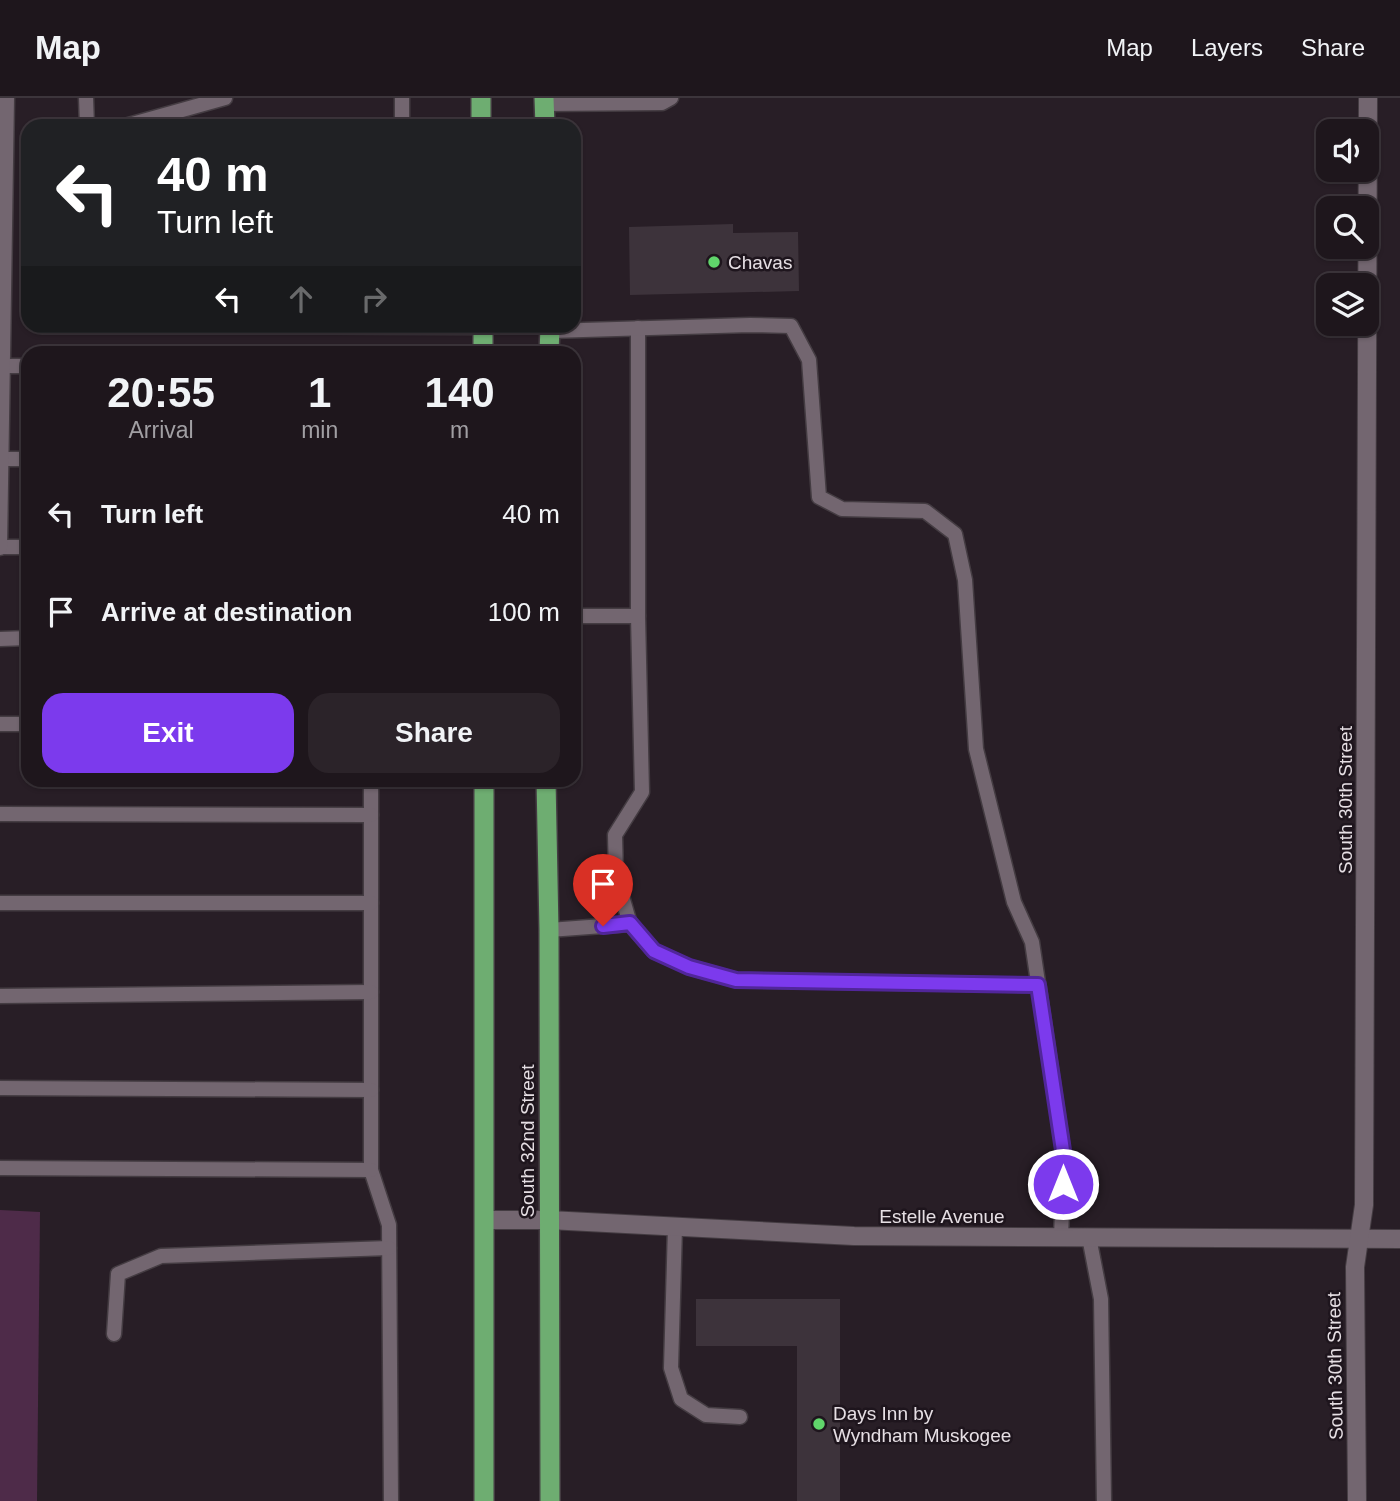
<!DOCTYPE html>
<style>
:root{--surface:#1e161c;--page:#2b2329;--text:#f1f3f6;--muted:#a19fa3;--line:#3c353b;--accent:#7c3aed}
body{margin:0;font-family:Helvetica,sans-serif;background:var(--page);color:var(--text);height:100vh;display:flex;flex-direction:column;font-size:26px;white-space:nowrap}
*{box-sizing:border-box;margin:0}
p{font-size:23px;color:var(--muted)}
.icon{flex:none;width:38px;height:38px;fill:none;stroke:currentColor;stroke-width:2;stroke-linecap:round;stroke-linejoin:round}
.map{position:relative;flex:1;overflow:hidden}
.sheet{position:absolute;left:21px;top:248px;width:560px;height:441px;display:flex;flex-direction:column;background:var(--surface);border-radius:21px;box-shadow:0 2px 5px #0004,0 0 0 2px var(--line)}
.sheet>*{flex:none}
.top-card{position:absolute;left:21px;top:21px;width:560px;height:214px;border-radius:21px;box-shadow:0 2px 5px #0004,0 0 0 2px var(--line);background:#202124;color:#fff;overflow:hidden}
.tools{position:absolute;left:1316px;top:21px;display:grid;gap:14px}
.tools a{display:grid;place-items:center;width:63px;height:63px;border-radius:14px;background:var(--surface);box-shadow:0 2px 5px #0004,0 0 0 2px var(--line);font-size:35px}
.pin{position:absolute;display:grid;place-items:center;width:60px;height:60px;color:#fff;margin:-72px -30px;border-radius:50% 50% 50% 0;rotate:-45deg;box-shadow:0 0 7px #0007}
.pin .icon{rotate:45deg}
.me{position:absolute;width:77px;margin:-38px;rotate:0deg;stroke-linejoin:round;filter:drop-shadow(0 0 5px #0008)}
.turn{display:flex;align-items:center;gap:24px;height:147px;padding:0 21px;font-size:32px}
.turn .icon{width:91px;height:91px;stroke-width:2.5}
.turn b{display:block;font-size:49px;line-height:60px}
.lanes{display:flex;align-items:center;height:66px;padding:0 21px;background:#0003;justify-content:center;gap:35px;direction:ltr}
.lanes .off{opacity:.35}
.eta{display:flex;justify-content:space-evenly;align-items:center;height:119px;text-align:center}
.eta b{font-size:42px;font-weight:800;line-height:49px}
.button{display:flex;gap:14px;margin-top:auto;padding:14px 21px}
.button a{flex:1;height:80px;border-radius:21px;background:var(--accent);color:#fff;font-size:28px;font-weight:800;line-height:80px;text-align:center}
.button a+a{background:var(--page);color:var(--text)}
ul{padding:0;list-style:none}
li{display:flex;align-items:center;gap:21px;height:98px;padding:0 21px}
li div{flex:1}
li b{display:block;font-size:26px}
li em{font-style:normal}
header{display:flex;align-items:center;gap:42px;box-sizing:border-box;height:98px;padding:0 35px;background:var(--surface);border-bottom:2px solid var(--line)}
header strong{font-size:33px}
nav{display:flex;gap:38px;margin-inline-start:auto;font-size:24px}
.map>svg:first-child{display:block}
</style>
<header>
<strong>Map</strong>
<nav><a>Map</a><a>Layers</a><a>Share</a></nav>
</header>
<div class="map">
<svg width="1400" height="1403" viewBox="0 0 1400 1403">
<rect width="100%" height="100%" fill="#281e26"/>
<polygon fill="#4e2b49" points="0,1112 40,1114 37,1403 0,1403"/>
<g fill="#3d333b">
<polygon points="733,126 733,135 798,134 799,193 630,197 629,129"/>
<polygon points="696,1201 840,1201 840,1403 797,1403 797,1248 696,1248"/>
</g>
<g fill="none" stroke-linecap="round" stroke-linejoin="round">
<g stroke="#443c42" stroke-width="17">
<g id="service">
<polyline points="86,0 87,28"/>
<polyline points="402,0 402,28"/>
<polyline points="544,6 662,5 671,0"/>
<polyline points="125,28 225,0"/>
<polyline points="118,228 483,229"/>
<polyline points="638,230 638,518 642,694 615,737 616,777 630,826 654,853 689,869 736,882 1038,887"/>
<polyline points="550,233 750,227 791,228 809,262 819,399 842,411 925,413 955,436 965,482 976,651 1014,804 1032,844 1064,1059 1061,1139"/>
<polyline points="3,268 28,268"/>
<polyline points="1,361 28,361"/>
<polyline points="0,449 28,449"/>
<polyline points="0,450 7,0"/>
<polyline points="574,518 638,518"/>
<polyline points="0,541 28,540"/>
<polyline points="0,626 28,626"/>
<polyline points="371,682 371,1072 389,1127 391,1403"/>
<polyline points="0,716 371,717"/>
<polyline points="0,805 371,805"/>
<polyline points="549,832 630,826"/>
<polyline points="0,898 371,894"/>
<polyline points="0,990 371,992"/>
<polyline points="0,1070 371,1072"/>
<polyline points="675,1129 671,1270 681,1301 706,1317 740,1319"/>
<polyline points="1089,1139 1101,1201 1104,1403"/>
<polyline points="114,1236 118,1176 161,1158 389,1150"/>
</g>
</g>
<g stroke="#443c42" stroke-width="20">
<g id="minor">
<polyline points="484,1122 549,1122 854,1138 1400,1141"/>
<polyline points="1357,1403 1355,1169 1364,1107 1368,0"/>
</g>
</g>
<g stroke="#443c42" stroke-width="22">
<g id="trunk">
<polyline points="481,0 481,28"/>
<polyline points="544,0 545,28"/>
<polyline points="483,228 483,256"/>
<polyline points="549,256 550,228"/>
<polyline points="484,682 484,1403"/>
<polyline points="546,682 549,832 550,1403"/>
</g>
</g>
<use href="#service" stroke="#736670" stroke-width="14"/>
<use href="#minor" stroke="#736670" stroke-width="18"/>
<use href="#trunk" stroke="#6ead71" stroke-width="19"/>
</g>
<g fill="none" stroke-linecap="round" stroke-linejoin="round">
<g stroke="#51269a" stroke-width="18">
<polyline id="route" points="603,828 630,825 654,853 689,869 736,882 1038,887 1064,1059 1063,1086"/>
</g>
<use href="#route" stroke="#7c3aed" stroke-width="12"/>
</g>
<g fill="#60d56b" stroke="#1e151d" stroke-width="2.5">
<circle cx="714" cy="164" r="7"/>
<circle cx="819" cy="1326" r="7"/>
</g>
<g text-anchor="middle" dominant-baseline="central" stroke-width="5" stroke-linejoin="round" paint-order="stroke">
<g font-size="19" fill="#e6dfe4" stroke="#1e151d" text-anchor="start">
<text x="728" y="164">Chavas</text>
<text x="833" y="1315">Days Inn by<tspan x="833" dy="22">Wyndham Muskogee</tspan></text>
</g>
<g font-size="19" fill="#e6dfe4" stroke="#1e151d">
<text transform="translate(1345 702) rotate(-90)">South 30th Street</text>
<text transform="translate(527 1043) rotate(-90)">South 32nd Street</text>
<text x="942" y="1118">Estelle Avenue</text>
<text transform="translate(1335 1268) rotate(-91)">South 30th Street</text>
</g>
</g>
</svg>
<div class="tools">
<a><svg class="icon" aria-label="sound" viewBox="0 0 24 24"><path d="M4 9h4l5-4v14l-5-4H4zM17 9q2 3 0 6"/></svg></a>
<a><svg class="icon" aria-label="search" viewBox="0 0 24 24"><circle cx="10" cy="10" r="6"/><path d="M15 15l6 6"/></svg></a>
<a><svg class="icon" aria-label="layers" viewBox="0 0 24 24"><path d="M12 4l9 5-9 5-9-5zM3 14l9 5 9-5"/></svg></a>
</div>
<div class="pin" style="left:603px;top:828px;background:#d93025"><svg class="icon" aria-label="arrive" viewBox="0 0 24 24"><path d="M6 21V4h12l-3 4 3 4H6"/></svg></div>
<svg class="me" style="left:1063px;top:1086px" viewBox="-20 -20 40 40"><circle r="17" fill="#7c3aed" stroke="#fff" stroke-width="3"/><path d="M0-11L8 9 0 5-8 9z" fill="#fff"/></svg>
<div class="top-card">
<div class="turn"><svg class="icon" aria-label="left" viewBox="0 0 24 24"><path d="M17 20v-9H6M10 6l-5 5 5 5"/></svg><div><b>40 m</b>Turn left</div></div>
<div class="lanes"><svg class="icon" aria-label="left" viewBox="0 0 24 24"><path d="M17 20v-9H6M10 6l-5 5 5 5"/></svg><svg class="icon off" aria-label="ahead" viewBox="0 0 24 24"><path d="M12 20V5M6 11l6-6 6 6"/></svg><svg class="icon off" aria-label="right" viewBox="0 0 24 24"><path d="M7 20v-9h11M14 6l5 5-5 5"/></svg></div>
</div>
<section class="sheet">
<div class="eta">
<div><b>20:55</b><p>Arrival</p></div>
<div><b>1</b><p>min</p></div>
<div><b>140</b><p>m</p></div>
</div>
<ul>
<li><svg class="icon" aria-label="left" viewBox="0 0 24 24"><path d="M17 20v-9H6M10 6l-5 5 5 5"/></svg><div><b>Turn left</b></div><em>40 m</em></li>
<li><svg class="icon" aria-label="arrive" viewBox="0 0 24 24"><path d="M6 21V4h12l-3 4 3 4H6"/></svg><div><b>Arrive at destination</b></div><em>100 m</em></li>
</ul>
<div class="button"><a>Exit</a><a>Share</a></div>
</section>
</div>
